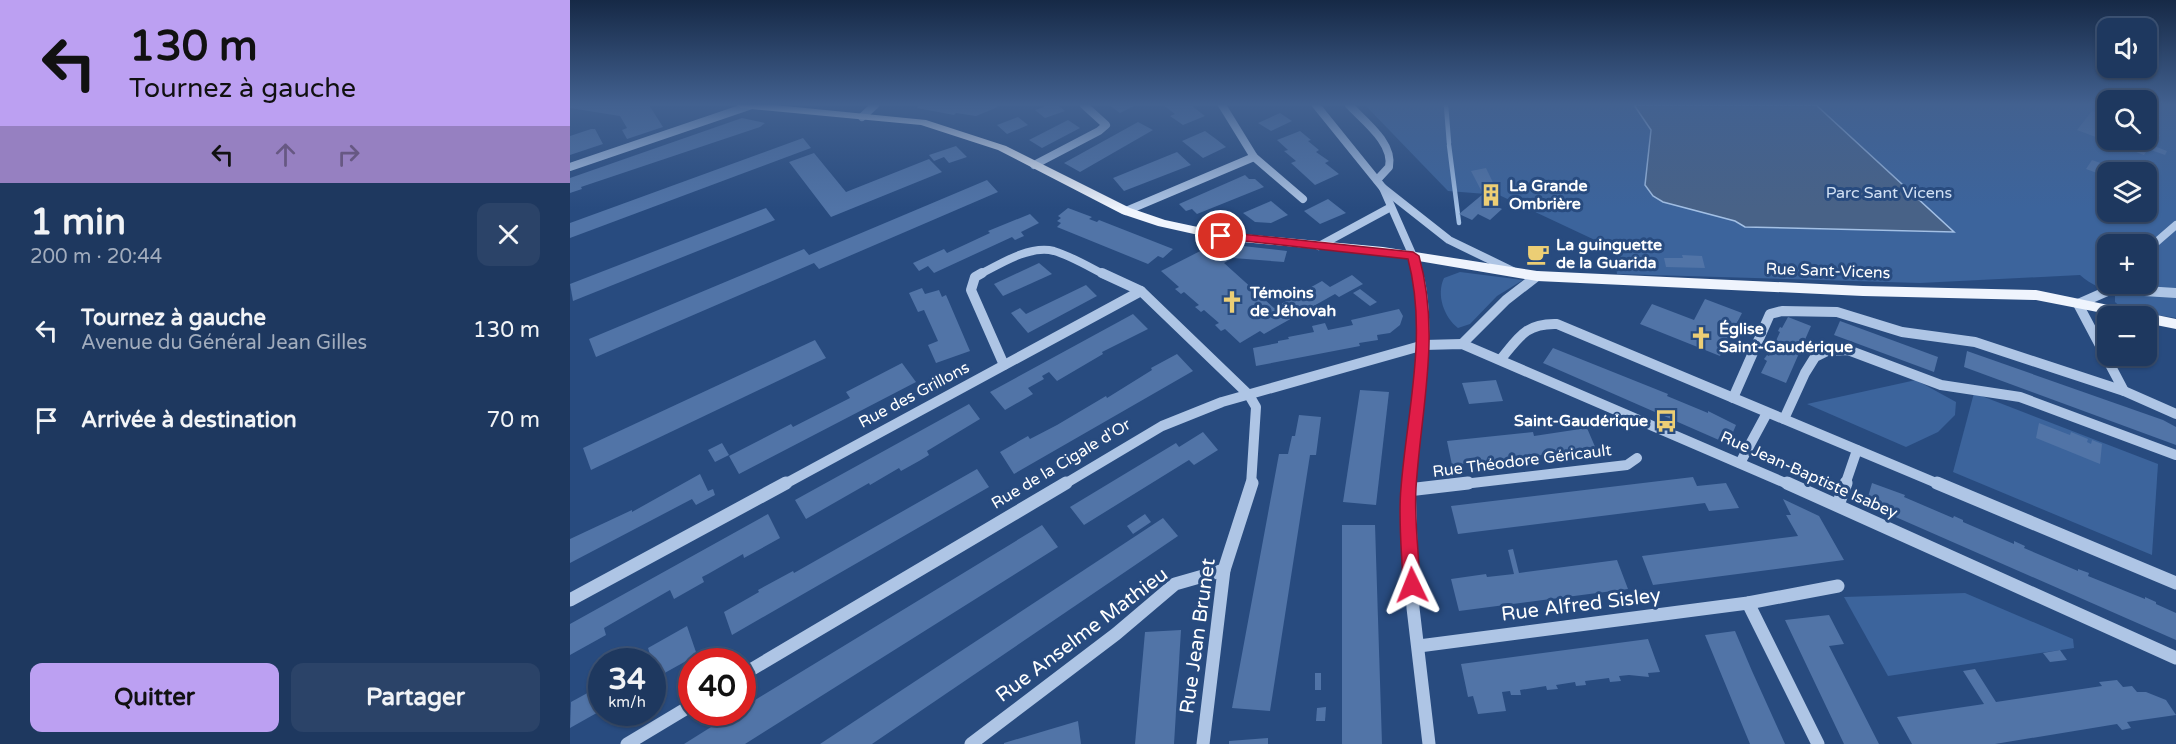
<!DOCTYPE html>
<html lang="fr">
<meta charset="utf-8">
<style>
:root{--surface:#1e385f;--page:#2b4368;--text:#f1f3f6;--muted:#a1acbd;--line:#3c5274;--accent:#bca0f2}
body{margin:0;font-family:"Varela Round",sans-serif;background:var(--page);color:var(--text);height:100vh;display:flex;flex-direction:column;font-size:22px;white-space:nowrap}
*{box-sizing:border-box;margin:0}
p{font-size:20px;color:var(--muted)}
.icon{flex:none;width:33px;height:33px;fill:none;stroke:currentColor;stroke-width:2;stroke-linecap:round;stroke-linejoin:round}
.map{position:relative;flex:1;overflow:hidden}
.side{display:flex;flex-direction:column;background:var(--surface);width:570px}
.side>*{flex:none}
.hud{background:#bca0f2;color:#111;overflow:hidden}
.buttons{position:absolute;left:1527px;top:18px;display:grid;gap:12px}
.buttons a{display:grid;place-items:center;width:60px;height:60px;border-radius:12px;background:var(--surface);box-shadow:0 2px 4px #0004,0 0 0 2px var(--line);font-size:30px}
.speed{position:absolute;left:18px;top:648px;display:flex;gap:12px;font-size:30px;font-weight:700;text-align:center}
.speed>*{display:grid;place-content:center;width:78px;height:78px;border-radius:50%;background:var(--surface);box-shadow:0 2px 4px #0004,0 0 0 2px var(--line);line-height:1}
.speed small{font-size:15px;font-weight:400}
.speed .limit{border:9px solid #d22;background:#fff;color:#111}
.pin{position:absolute;display:grid;place-items:center;width:51px;height:51px;color:#fff;margin:-26px;border:3px solid #fff;border-radius:50%;box-shadow:0 2px 6px #0007}
.me{position:absolute;width:66px;margin:-33px;rotate:358deg;stroke-linejoin:round;filter:drop-shadow(0 0 4px #0008)}
.turn{display:flex;align-items:center;gap:21px;height:126px;padding:0 30px;font-size:27px}
.turn .icon{width:78px;height:78px;stroke-width:2.5}
.turn b{display:block;font-size:42px;line-height:51px}
.lanes{display:flex;align-items:center;height:57px;padding:0 30px;background:#0003;justify-content:center;gap:30px;direction:ltr}
.lanes .off{opacity:.35}
.round{display:grid;place-items:center;flex:none;width:63px;height:63px;border-radius:12px;background:var(--page)}
.summary{display:flex;align-items:center;justify-content:space-between;height:102px;padding:0 30px}
h1{font-size:36px;font-weight:800;line-height:45px}
.cta{display:flex;gap:12px;margin-top:auto;padding:12px 30px}
.cta a{flex:1;height:69px;border-radius:12px;background:var(--accent);color:#111;font-size:24px;font-weight:800;line-height:69px;text-align:center}
.cta a+a{background:var(--page);color:var(--text)}
ul{padding:0;list-style:none}
li{display:flex;align-items:center;gap:18px;height:90px;padding:0 30px}
li div{flex:1}
li b{display:block;font-size:22px}
li em{font-style:normal}
main{display:flex;flex:1;min-height:0}
.map>svg:first-child{display:block}
</style>
<main>
<section class="side">
<div class="hud">
<div class="turn"><svg class="icon" aria-label="left" viewBox="0 0 24 24"><path d="M17 20v-9H6M10 6l-5 5 5 5"/></svg><div><b>130 m</b>Tournez à gauche</div></div>
<div class="lanes"><svg class="icon" aria-label="left" viewBox="0 0 24 24"><path d="M17 20v-9H6M10 6l-5 5 5 5"/></svg><svg class="icon off" aria-label="ahead" viewBox="0 0 24 24"><path d="M12 20V5M6 11l6-6 6 6"/></svg><svg class="icon off" aria-label="right" viewBox="0 0 24 24"><path d="M7 20v-9h11M14 6l5 5-5 5"/></svg></div>
</div>
<div class="summary"><div><h1>1 min</h1><p>200 m · 20:44</p></div><a class="round"><svg class="icon" aria-label="close" viewBox="0 0 24 24"><path d="M6 6l12 12M18 6L6 18"/></svg></a></div>
<ul>
<li><svg class="icon" aria-label="left" viewBox="0 0 24 24"><path d="M17 20v-9H6M10 6l-5 5 5 5"/></svg><div><b>Tournez à gauche</b><p>Avenue du Général Jean Gilles</p></div><em>130 m</em></li>
<li><svg class="icon" aria-label="arrive" viewBox="0 0 24 24"><path d="M6 21V4h12l-3 4 3 4H6"/></svg><div><b>Arrivée à destination</b></div><em>70 m</em></li>
</ul>
<div class="cta"><a>Quitter</a><a>Partager</a></div>
</section>
<div class="map">
<svg width="1606" height="744" viewBox="0 0 1606 744">
<rect width="100%" height="100%" fill="#284b7f"/>
<g fill="#3c649c" fill-rule="evenodd">
<path d="M795 105H1537L1538 140H1576L1577 105H1606V318L1554 310 1545 302V296C1533 288 1521 285 1510 275L1350 283 1047 274 1044 249 929 195 878 191ZM1538 172H1576V212H1538ZM1538 244H1576V284H1538Z"/>
<path d="M890 272 953 280 927 296 900 324 888 328C874 317 866 295 874 278Z"/>
<polygon points="1346,380 1386,402 1385,415 1368,432 1336,447 1237,404"/>
<polygon points="1404,393 1588,464 1582,555 1383,472"/>
<polygon points="1395,593 1503,639 1504,648 1318,676 1274,597"/>
</g>
<polygon fill="#486287" stroke="#a3c0e5" stroke-width="1.5" points="1064,105 1246,105 1384,232 1175,227 1165,221 1093,202 1083,196 1075,185 1081,130"/>
<g fill="none" stroke-linecap="round" stroke-linejoin="round">
<g stroke="#a3c0e5" stroke-width="4.5">
<polyline points="876,105 879,143"/>
<polyline points="879,145 889,223"/>
</g>
</g>
<g fill="#5174a7">
<polygon points="0,105 79,105 93,127 57,139 52,130 57,128 50,116 0,108"/>
<polygon points="349,105 426,105 428,107 406,116 386,113 384,115 347,108"/>
<polygon points="472,105 488,105 495,111 475,118 465,110 474,107"/>
<polygon points="539,105 566,105 550,113"/>
<polygon points="593,105 626,105 622,106 635,116 613,125 600,116 605,114"/>
<polygon points="1522,111 1538,116 1538,140 1576,140 1576,129 1590,135 1584,146 1597,151 1595,155 1578,149 1574,155 1507,130"/>
<polygon points="710,113 722,121 701,131 688,123"/>
<polygon points="448,117 458,125 437,134 427,125"/>
<polygon points="172,118 195,123 190,127 11,187 12,189 0,193 0,178"/>
<polygon points="498,120 510,128 472,148 459,140"/>
<polygon points="568,122 583,130 510,172 494,163"/>
<polygon points="21,129 25,129 33,144 0,155 0,136"/>
<polygon points="635,131 646,139 656,147 633,158 612,141"/>
<polygon points="730,131 741,140 738,141 749,150 746,152 759,161 755,163 769,174 745,185 721,163 726,161 714,151 718,150 707,140"/>
<polygon points="233,138 241,148 0,238 0,223"/>
<polygon points="386,146 397,157 379,163 374,157 364,161 359,155"/>
<polygon points="607,152 621,165 554,191 543,178"/>
<polygon points="244,153 276,192 359,159 372,172 261,217 219,162"/>
<polygon points="1522,160 1557,172 1538,172 1538,177 1516,169"/>
<polygon points="916,168 929,195 920,203 932,209 920,220 908,214 902,220 889,214 913,194 901,171"/>
<polygon points="675,175 679,179 685,179 694,187 627,214 622,209 616,211 609,204"/>
<polygon points="417,180 428,192 249,269 244,263 26,357 19,339 234,249 239,255"/>
<polygon points="758,199 776,213 750,224 734,211"/>
<polygon points="701,201 718,215 701,223 685,222 673,213"/>
<polygon points="196,208 205,220 3,301 0,284"/>
<polygon points="498,208 522,217 519,219 527,222 529,220 603,249 593,258 588,256 578,264 487,227 491,223 487,221 491,218 488,216"/>
<polygon points="460,214 469,223 451,232 454,236 445,240 442,237 364,273 358,266 349,271 343,263 374,249 377,253 420,233 418,231"/>
<polygon points="646,243 717,251 714,262 663,258 654,263 704,308 752,281 760,287 782,275 793,284 769,297 765,294 694,334 690,331 670,343 655,329 651,331 645,325 649,323 634,310 631,312 625,307 629,305 614,292 611,294 605,289 609,287 591,271"/>
<polygon points="1112,255 1132,256 1135,268 1096,267 1094,258 1113,258"/>
<polygon points="469,263 482,274 433,296 424,284"/>
<polygon points="516,285 527,296 458,333 441,313 450,308 456,314"/>
<polygon points="352,288 355,294 369,290 372,297 376,295 400,351 366,363 358,345 368,341 354,310 348,312 339,293"/>
<polygon points="790,289 807,302 800,306 783,293"/>
<polygon points="1135,299 1172,313 1150,356 1070,324 1082,304 1124,320"/>
<polygon points="829,309 833,316 830,325 820,333 807,335 808,340 789,343 790,346 686,366 683,348 708,343 708,341 719,339 718,337 744,332 742,326 755,323 758,330 783,325 781,320"/>
<polygon points="563,314 578,329 532,352 533,354 487,381 479,372 472,376 474,379 458,388 463,394 435,410 420,392"/>
<polygon points="1218,317 1241,326 1216,383 1191,373 1197,361 1194,359 1197,355 1199,356 1210,332 1208,331 1210,327 1212,328"/>
<polygon points="1270,321 1368,357 1364,372 1264,335"/>
<polygon points="245,340 256,358 21,470 13,448"/>
<polygon points="983,348 1098,394 1097,396 1138,413 1138,411 1166,425 1158,444 973,363"/>
<polygon points="1397,351 1593,420 1606,427 1606,445 1394,367"/>
<polygon points="607,354 623,371 444,474 430,452 458,436 460,439 487,425 536,396 537,398 582,370 581,368"/>
<polygon points="332,363 346,382 169,474 159,456 221,424 223,427 280,398 276,392"/>
<polygon points="926,380 933,401 899,404 892,383"/>
<polygon points="790,390 819,392 806,505 773,502"/>
<polygon points="399,404 410,419 357,451 359,455 349,461 331,471 329,468 300,485 299,483 236,519 225,500"/>
<polygon points="729,415 751,417 746,455 740,455 700,711 662,708 709,454 718,454 722,436 725,436"/>
<polygon points="1469,423 1500,435 1501,432 1518,439 1517,442 1521,444 1522,440 1532,444 1530,464 1466,438"/>
<polygon points="1017,428 1026,449 882,465 877,441 963,432 964,436"/>
<polygon points="633,432 648,450 624,465 619,460 514,525 500,507 606,443 609,447"/>
<polygon points="152,443 159,455 145,462 138,450"/>
<polygon points="407,469 419,487 162,635 154,612 189,592 188,590 223,571 224,573"/>
<polygon points="130,474 138,491 143,489 145,495 126,505 122,499 0,563 0,539 62,510 62,512"/>
<polygon points="1123,477 1127,486 1156,483 1169,508 1139,511 1135,503 888,534 881,506"/>
<polygon points="1302,483 1335,495 1334,497 1383,518 1384,516 1393,520 1393,522 1444,544 1444,541 1455,546 1454,548 1508,571 1508,569 1519,573 1518,576 1575,599 1575,597 1586,602 1586,604 1606,613 1606,640 1296,504"/>
<polygon points="1213,499 1249,516 1274,560 1083,585 1072,556 1228,536 1216,515 1221,515"/>
<polygon points="198,514 210,538 174,558 173,554 138,574 132,577 134,582 104,599 100,590 34,628 36,635 0,655 0,624"/>
<polygon points="575,514 581,522 563,534 557,526"/>
<polygon points="593,518 608,536 302,744 250,744"/>
<polygon points="472,525 488,547 175,744 114,744 165,712 172,712 172,708"/>
<polygon points="772,525 805,525 812,744 772,744"/>
<polygon points="943,549 949,573 1047,560 1058,589 889,611 881,579 916,574 917,577 944,574 938,550"/>
<polygon points="1259,615 1274,644 1259,646 1309,744 1274,744 1215,620"/>
<polygon points="117,626 127,655 82,680 82,662 72,662 81,657 78,648"/>
<polygon points="611,630 604,744 565,744 575,632"/>
<polygon points="1165,631 1182,671 1215,744 1180,744 1135,635"/>
<polygon points="1078,639 1090,672 1078,673 1079,677 1059,675 1049,676 1051,681 1040,682 1039,678 1015,681 1016,685 1006,686 1005,682 986,685 988,689 977,690 976,686 950,690 951,695 941,695 940,691 932,692 936,711 908,714 903,696 898,697 891,664"/>
<polygon points="1490,650 1497,660 1480,662 1473,653"/>
<polygon points="1405,669 1426,702 1532,686 1529,682 1547,680 1553,687 1562,686 1567,692 1576,692 1596,700 1606,715 1557,722 1561,728 1552,730 1547,724 1425,744 1342,744 1327,717 1414,704 1393,671"/>
<rect x="745" y="673" width="6" height="17"/>
<polygon points="32,685 32,710 0,728 1,702"/>
<polygon points="756,707 755,721 746,721 747,708"/>
<polygon points="508,721 511,744 434,744 434,743"/>
<polygon points="698,738 698,744 659,744 659,741"/>
</g>
<g fill="none" stroke-linecap="round" stroke-linejoin="round">
<g stroke="#aec5e5" stroke-width="8">
<polyline points="652,105 684,157 733,199"/>
<polyline points="746,105 813,188 843,256 848,275"/>
<path d="M779 105C794 121 824 143 819 167L807 180"/>
<polyline points="292,117 305,105"/>
<polyline points="464,165 529,131 536,125 514,105"/>
<polyline points="0,167 179,106"/>
<polyline points="813,188 879,240 943,271"/>
<polyline points="556,211 684,157"/>
<polyline points="749,246 821,207"/>
<polyline points="1576,251 1606,225"/>
<path d="M409 275C430 264 459 245 484 251 501 256 519 267 535 275"/>
<polyline points="1532,275 1538,273"/>
</g>
<g stroke="#aec5e5" stroke-width="10">
<polyline points="412,273 405,277 401,290 434,365"/>
<polyline points="532,273 571,291"/>
<polyline points="1537,273 1531,275 1538,283"/>
<polyline points="892,344 936,300 967,276"/>
<path d="M931 359C949 337 956 323 987 324L1371 485"/>
<polyline points="1554,391 1508,304 1542,289 1606,293"/>
<polyline points="1163,398 1200,314 1212,311 1267,312 1332,332 1405,342 1554,391 1606,414"/>
<polyline points="1214,419 1235,373 1245,357 1257,351 1278,350 1371,385 1450,397 1606,455"/>
<polyline points="1170,463 1197,413"/>
<polyline points="213,485 571,291 679,395 686,407 681,485"/>
<polyline points="493,485 592,426 652,402 854,345 892,344 1220,485"/>
<path d="M839 485C845 425 864 330 848 273"/>
<polyline points="885,485 1057,465 1067,458"/>
<polyline points="1275,485 1287,450"/>
</g>
<g stroke="#aec5e5" stroke-width="13">
<polyline points="839,483 843,608 859,744"/>
<polyline points="1217,483 1606,658"/>
<polyline points="1367,483 1606,583"/>
<polyline points="838,490 898,483"/>
<polyline points="1268,505 1276,483"/>
<polyline points="0,600 216,483"/>
<polyline points="1178,603 1248,744"/>
<polyline points="849,646 1178,603 1268,586"/>
<polyline points="172,675 496,483"/>
<polyline points="57,744 122,705"/>
<polyline points="401,744 546,634 605,584 654,570"/>
<polyline points="633,744 654,570 682,483"/>
</g>
<polygon fill="#eff4fd" fill-rule="evenodd" points="166,105 205,105 356,120 436,146 560,208 595,220 651,232 813,247 967,271 1293,286 1466,290 1606,319 1606,329 1576,323 1576,316 1548,316 1466,300 1293,296 967,281 813,255 651,240 588,226 552,214 428,150 351,125 171,108"/>
</g>
<linearGradient id="sky" x2="0" y2="1"><stop stop-color="#162946"/><stop offset="0.5" stop-color="#426190"/><stop offset="1" stop-color="#426190" stop-opacity="0"/></linearGradient>
<rect width="1606" height="209" fill="url(#sky)"/>
<path fill="#e11d48" stroke="#92132f" stroke-width="1.5" d="M651 232 843 252 849 256C871 335 851 408 846 488 844 520 849 553 850 585L848 590 842 592 836 590 833 585C832 553 828 519 831 488 837 411 858 335 838 259L647 238 645 236Z"/>
<defs>
<g id="building-bare" transform="scale(1.8)"><path d="M-4-6H4V6H1V3H-1V6H-4ZM-2.5-4.3h1.7v1.8h-1.7ZM.8-4.3h1.7v1.8H.8ZM-2.5-1h1.7V.8h-1.7ZM.8-1h1.7V.8H.8Z" fill="#ecce75" stroke="#284b7f" stroke-width="2.5" paint-order="stroke"/></g>
<g id="cafe-bare" transform="scale(1.8)"><path d="M-5.5-4.5H6V0H3Q3 3.5 0 3.5H-2.5Q-5.5 3.5-5.5 0ZM3-3.2v2h1.7v-2ZM-6 4.5H4V6H-6Z" fill="#ecce75" stroke="#284b7f" stroke-width="2.5" paint-order="stroke"/></g>
<g id="church-bare" transform="scale(1.8)"><path d="M-1.2-6h2.4v3.5h3.3v2.4h-3.3V6h-2.4V-.1h-3.3v-2.4h3.3Z" fill="#ecce75" stroke="#284b7f" stroke-width="2.5" paint-order="stroke"/></g>
<g id="bus-bare" transform="scale(1.8)"><path d="M-5-6H5V4H4V6H2V4H-2V6H-4V4H-5ZM-3.5-4V0h7V-4ZM-3.5 1.2v1.5H-2V1.2ZM2 1.2v1.5H3.5V1.2Z" fill="#ecce75" stroke="#284b7f" stroke-width="2.5" paint-order="stroke"/></g>
</defs>
<g fill-rule="evenodd">
<use href="#building-bare" x="921" y="195"/>
<use href="#cafe-bare" x="968" y="254"/>
<use href="#church-bare" x="662" y="302"/>
<use href="#church-bare" x="1131" y="338"/>
<use href="#bus-bare" x="1096" y="421"/>
</g>
<g text-anchor="middle" dominant-baseline="central" stroke-width="6" stroke-linejoin="round" paint-order="stroke">
<g font-size="16" font-weight="bold" fill="#fff" stroke="#284b7f" text-anchor="start">
<text x="939" y="186">La Grande<tspan x="939" dy="18">Ombrière</tspan></text>
<text x="986" y="245">La guinguette<tspan x="986" dy="18">de la Guarida</tspan></text>
<text x="680" y="293">Témoins<tspan x="680" dy="18">de Jéhovah</tspan></text>
<text x="1149" y="329">Église<tspan x="1149" dy="18">Saint-Gaudérique</tspan></text>
<text x="1078" y="421" text-anchor="end">Saint-Gaudérique</text>
</g>
<g font-size="16" fill="#d1e0f4" stroke="#284b7f">
<text x="1319" y="193">Parc Sant Vicens</text>
</g>
<g font-size="16" fill="#fff" stroke="#284b7f">
<text transform="translate(1258 271) rotate(2)">Rue Sant-Vicens</text>
<text transform="translate(344 395) rotate(-28)">Rue des Grillons</text>
<text transform="translate(952 461) rotate(-7)">Rue Théodore Géricault</text>
<text transform="translate(491 464) rotate(-31)">Rue de la Cigale d'Or</text>
<text transform="translate(1239 475) rotate(24)">Rue Jean-Baptiste Isabey</text>
</g>
<g font-size="20" fill="#fff" stroke="#284b7f">
<text transform="translate(1011 605) rotate(-7)">Rue Alfred Sisley</text>
<text transform="translate(512 635) rotate(-37)">Rue Anselme Mathieu</text>
<text transform="translate(628 636) rotate(-82)">Rue Jean Brunet</text>
</g>
</g>
</svg>
<div class="buttons">
<a><svg class="icon" aria-label="sound" viewBox="0 0 24 24"><path d="M4 9h4l5-4v14l-5-4H4zM17 9q2 3 0 6"/></svg></a>
<a><svg class="icon" aria-label="search" viewBox="0 0 24 24"><circle cx="10" cy="10" r="6"/><path d="M15 15l6 6"/></svg></a>
<a><svg class="icon" aria-label="layers" viewBox="0 0 24 24"><path d="M12 4l9 5-9 5-9-5zM3 14l9 5 9-5"/></svg></a>
<a>+</a>
<a>−</a>
</div>
<div class="speed"><div>34<small>km/h</small></div><div class="limit">40</div></div>
<div class="pin" style="left:651px;top:236px;background:#d93025"><svg class="icon" aria-label="arrive" viewBox="0 0 24 24"><path d="M6 21V4h12l-3 4 3 4H6"/></svg></div>
<svg class="me" style="left:842px;top:585px" viewBox="-20 -20 40 40"><path d="M0-17L14 15 0 8-14 15z" fill="#e11d48" stroke="#fff" stroke-width="4"/></svg>
</div>
</main>
